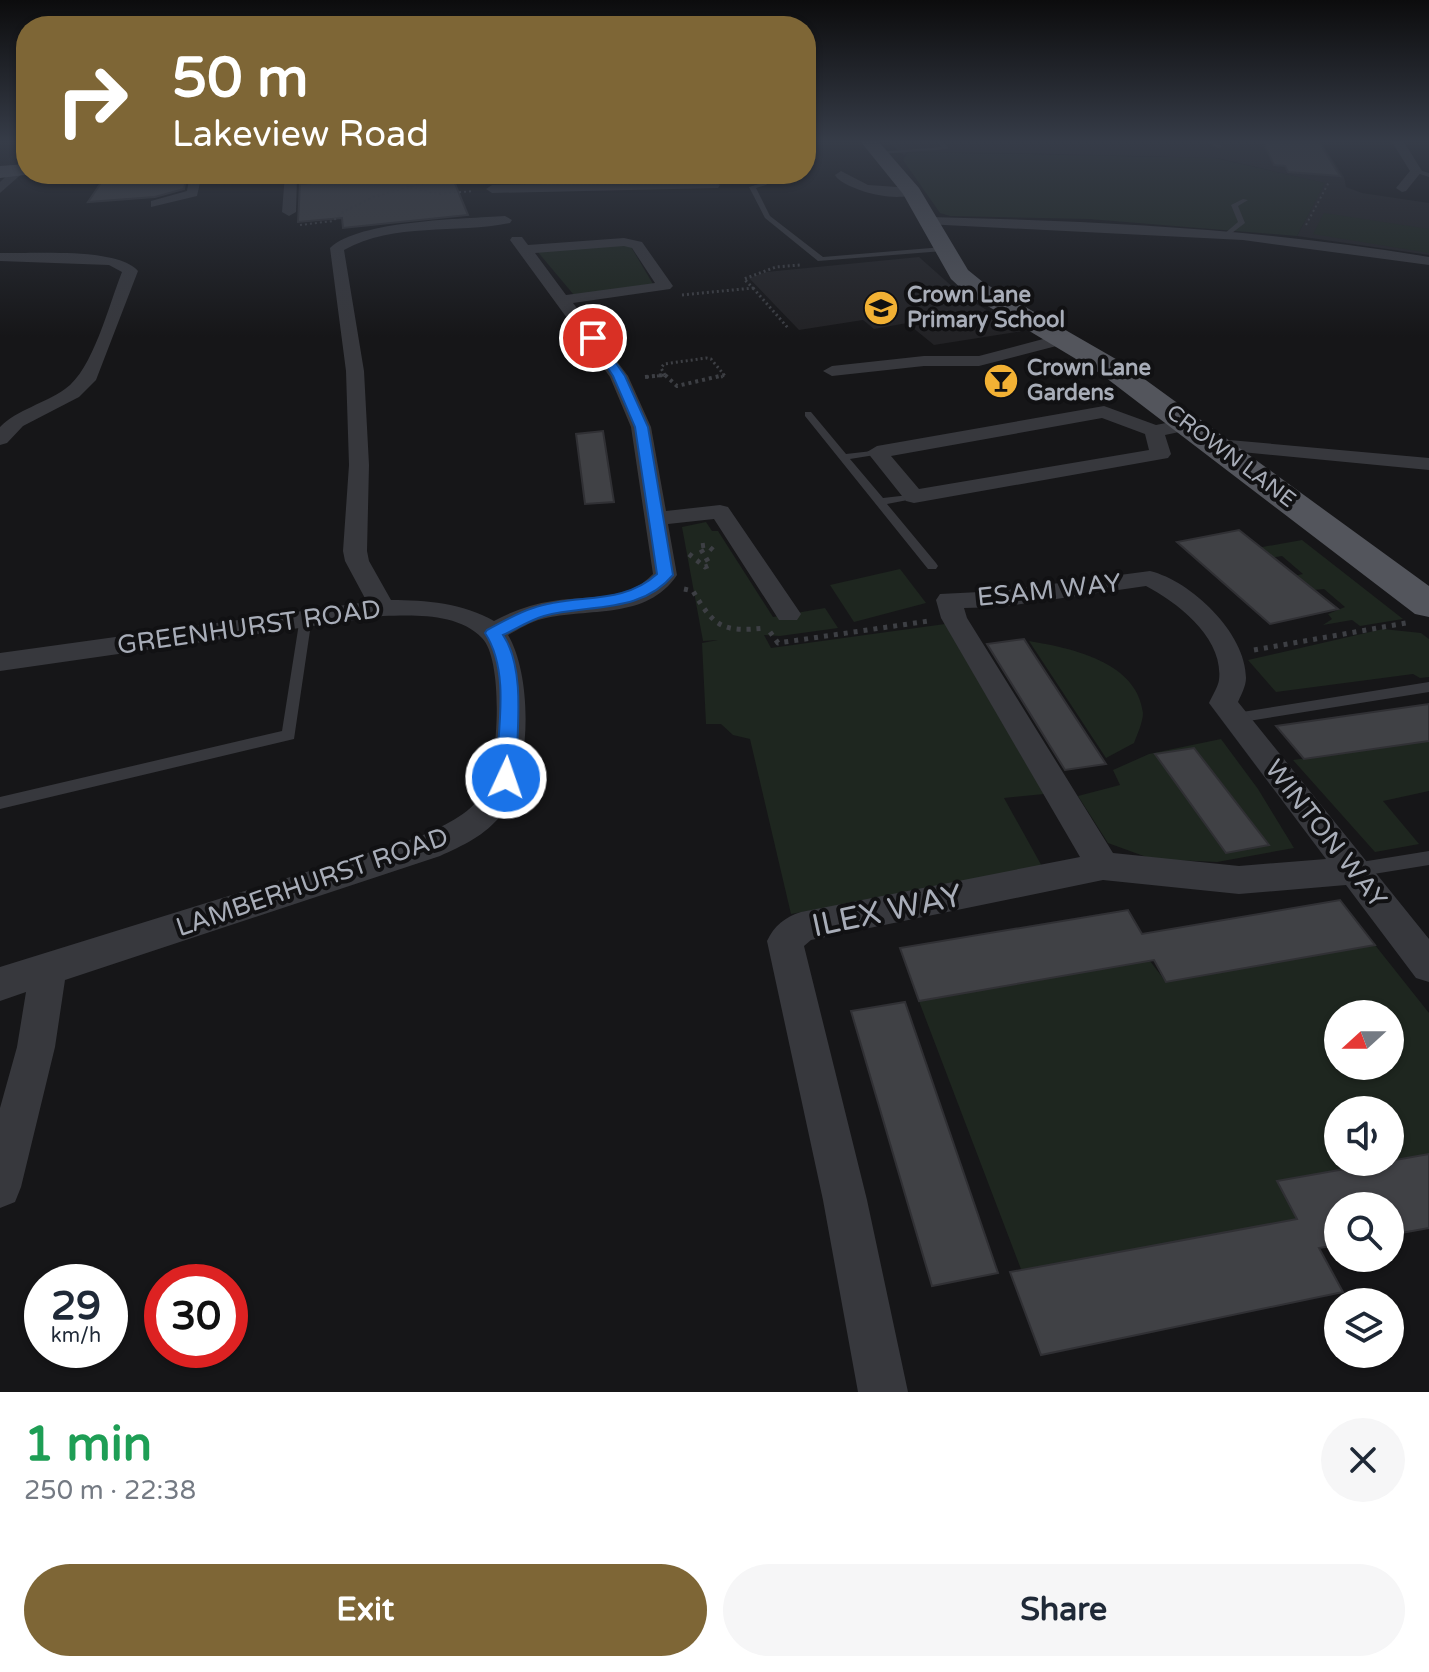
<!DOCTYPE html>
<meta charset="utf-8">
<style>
:root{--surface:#fff;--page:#f6f6f7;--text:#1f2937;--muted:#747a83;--accent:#7e6636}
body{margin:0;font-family:"Varela Round",sans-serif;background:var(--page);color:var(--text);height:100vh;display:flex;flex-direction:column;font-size:30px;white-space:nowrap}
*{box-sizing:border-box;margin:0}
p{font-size:26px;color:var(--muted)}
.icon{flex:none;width:44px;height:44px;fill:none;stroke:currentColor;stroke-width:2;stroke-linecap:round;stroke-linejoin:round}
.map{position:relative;height:1392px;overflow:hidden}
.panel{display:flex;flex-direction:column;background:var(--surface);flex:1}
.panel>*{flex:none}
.guide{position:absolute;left:16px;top:16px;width:800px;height:168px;border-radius:32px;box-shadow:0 2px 6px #0004;background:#7e6636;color:#fff;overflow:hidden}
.needle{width:52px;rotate:249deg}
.fabs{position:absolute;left:1324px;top:1000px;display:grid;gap:16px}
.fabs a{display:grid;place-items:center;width:80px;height:80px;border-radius:50%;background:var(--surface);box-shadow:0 2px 6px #0004;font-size:40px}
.speed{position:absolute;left:24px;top:1264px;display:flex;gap:16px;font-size:40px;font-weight:700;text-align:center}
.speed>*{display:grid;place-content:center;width:104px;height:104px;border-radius:50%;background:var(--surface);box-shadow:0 2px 6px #0004;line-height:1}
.speed small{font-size:20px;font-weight:400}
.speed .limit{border:12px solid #d22;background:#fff;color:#111}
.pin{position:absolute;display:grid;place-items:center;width:68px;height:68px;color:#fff;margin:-34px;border:4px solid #fff;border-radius:50%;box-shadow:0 2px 8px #0007}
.me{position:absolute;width:88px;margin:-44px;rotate:3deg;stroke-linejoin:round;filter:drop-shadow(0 0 6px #0008)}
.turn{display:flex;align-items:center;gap:28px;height:168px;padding:0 24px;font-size:36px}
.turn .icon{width:104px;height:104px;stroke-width:2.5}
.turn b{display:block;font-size:56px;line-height:68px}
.round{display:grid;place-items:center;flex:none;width:84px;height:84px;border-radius:42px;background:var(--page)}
.overview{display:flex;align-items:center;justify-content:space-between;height:136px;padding:0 24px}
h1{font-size:48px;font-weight:800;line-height:60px;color:#1e9e55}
.button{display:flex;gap:16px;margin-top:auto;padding:16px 24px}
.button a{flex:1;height:92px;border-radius:48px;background:var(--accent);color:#fff;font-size:32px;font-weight:800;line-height:92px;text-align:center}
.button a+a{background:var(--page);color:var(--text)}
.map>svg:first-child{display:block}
</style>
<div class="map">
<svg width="1429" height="1392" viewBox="0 0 1429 1392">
<rect width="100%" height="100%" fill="#161618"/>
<g fill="#222225">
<polygon points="888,142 1321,142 1344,177 1346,187 1362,193 1429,203 1429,255 1297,236 1324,183 1217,158 1012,153 908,152 904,155"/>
<polygon points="919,257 964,297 1023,331 934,345 907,323 874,329 863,320 799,330 749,278 766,272"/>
</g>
<g fill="#1e261f" fill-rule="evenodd">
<polygon points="908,152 1215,158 1325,183 1297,236 1089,219 950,216 940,213 903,160"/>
<polygon points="1324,213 1429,229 1429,253 1313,234"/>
<polygon points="625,245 631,247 653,284 574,295 537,251"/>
<polygon points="706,522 712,531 718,531 773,617 825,608 838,628 780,636 764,635 771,648 945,624 1044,794 1004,798 1044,870 791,914 750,739 733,735 721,724 706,724 702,643 718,640 703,641 682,527"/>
<polygon points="1302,540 1403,619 1360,626 1352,620 1323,625 1332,619 1328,614 1345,607 1324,589 1302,591 1285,578 1303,574 1282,556 1248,562 1234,552"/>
<polygon points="900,569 926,603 854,622 830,585"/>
<polygon points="1383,629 1421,633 1429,639 1429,677 1420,678 1413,674 1276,692 1248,660"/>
<path d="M1029 641C1070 648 1137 661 1143 713 1143 722 1137 735 1134 743L1106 758Z"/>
<polygon points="1221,739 1258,789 1294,848 1217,862 1152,859 1108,843 1078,796 1120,785 1113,770 1149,754"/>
<polygon points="1429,741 1429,791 1383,801 1419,844 1375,852 1293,760"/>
<path d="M1375 945 1429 1013V1154L1390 1161V1110H1338V1162H1385L1278 1181 1297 1219 1024 1277 917 996 1150 961 1166 982ZM1338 1014H1390V1066H1338Z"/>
</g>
<g fill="#404145" stroke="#303034" stroke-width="2">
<polygon points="1263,142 1319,142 1340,176 1288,172 1285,166 1274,165"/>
<polygon points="107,174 187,174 184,189 155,197 88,202"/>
<polygon points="360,174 451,174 468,215 343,228 342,218 298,222 300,184 338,181 338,176"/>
<polygon points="603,431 614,502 585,504 576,434"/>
<polygon points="1239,530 1268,553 1338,609 1270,624 1177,542"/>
<polygon points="1024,639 1033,653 1106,764 1065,770 987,644"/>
<polygon points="1429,704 1429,741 1304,759 1276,726"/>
<polygon points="1194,748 1269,845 1226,853 1155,754"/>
<polygon points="1340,900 1375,945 1166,982 1154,960 919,1001 900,948 1128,910 1142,934"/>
<polygon points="905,1002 998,1273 932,1286 851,1011"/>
<polygon points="1429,1154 1429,1228 1390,1235 1390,1206 1338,1206 1338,1245 1319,1248 1343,1292 1041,1355 1010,1272 1297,1219 1277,1181"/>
</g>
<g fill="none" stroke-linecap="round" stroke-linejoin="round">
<g stroke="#3d3f44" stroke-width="2" stroke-dasharray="2 3" stroke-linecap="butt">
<polyline points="410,187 437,194 474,191"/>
<polyline points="300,225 333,221 343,212 373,197 456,174"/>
<polyline points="1306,225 1329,182"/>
</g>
<g stroke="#3d3f44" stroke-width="3" stroke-dasharray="2 3" stroke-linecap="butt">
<polyline points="753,288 788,328"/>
<polyline points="682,295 753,288 744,279 776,267 800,265"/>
<polyline points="665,375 661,368 664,364 706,358 711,359 725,376 721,377"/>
<polyline points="647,377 665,375"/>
</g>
<g stroke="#3d3f44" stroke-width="4" stroke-dasharray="3 4" stroke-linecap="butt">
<polyline points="665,375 677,386 724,375"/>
<polyline points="645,377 665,375"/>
</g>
<g stroke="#3d3f44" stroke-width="5" stroke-dasharray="4 6" stroke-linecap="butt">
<polyline points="689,554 705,567 710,565 699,546 707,545 714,551"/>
<path d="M684 589 693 591C715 629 724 632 766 628"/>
<polyline points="770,632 778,643 929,621"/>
<polyline points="1254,650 1406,623"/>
</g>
<g fill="#37383d" fill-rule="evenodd">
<polygon points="937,142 943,142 949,149 880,154 877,152 942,147"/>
<polygon points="1206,142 1214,142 1223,147 1218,148"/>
<polygon points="1416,169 1429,173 1429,177 1414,172"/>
<polygon points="771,174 778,174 766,185 756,188 770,216 823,257 943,247 947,249 943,251 818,261 765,218 749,187 762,183"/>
<polygon points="1243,199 1248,200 1238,206 1245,223 1228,236 1224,236 1224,234 1238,222 1231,205"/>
<polygon points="805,412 811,412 846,454 881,450 881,454 850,459 883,498 918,494 918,498 887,504 936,563 938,566 936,569 928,569 805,416"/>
<polygon points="306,613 312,617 294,739 0,809 0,797 282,731 300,617"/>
<polygon points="1429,682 1429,692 1236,723 1229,718 1236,713"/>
<polygon points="1429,851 1429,865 1355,877 1349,875 1347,870 1349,865 1355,863"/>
</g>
<g fill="#37383d" fill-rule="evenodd">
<polygon points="1392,142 1404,142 1422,171 1406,191 1402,192 1396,188 1410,171"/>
<polygon points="15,168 25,171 0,193 0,182"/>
<path d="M841 171 868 185 912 188 918 192C900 204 853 192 837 178L835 175Z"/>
<polygon points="190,174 202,174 197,196 151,207 151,201 187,191"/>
<polygon points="285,174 302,174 297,177 296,212 289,216 282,212"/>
<polygon points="714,181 720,185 718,188 492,193 486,189 492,185"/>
<path d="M505 216 512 220 510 223C456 234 394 222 344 250L364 371 369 465 367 551 369 561 391 600C426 600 463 603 494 621 512 611 532 604 553 601 587 595 627 602 653 574L631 427 610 377 510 240 512 237H522L528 245 624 238 642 242 673 286 670 289 573 303 628 376 651 427 666 511 720 505 728 507 801 614 797 620H779L714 519 668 524 677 575C646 621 589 607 542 619 530 622 519 629 508 635 533 677 532 776 501 815 486 835 462 846 440 856L65 980 55 1047 21 1187 15 1202 0 1208V1108L17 1047 26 992 0 1001V967L419 837C441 827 470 815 483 793 499 766 504 660 482 638 458 613 415 615 383 616L0 671V653L367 602 345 561 343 551 349 465 346 371 330 248C359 220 464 219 505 216ZM624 246 632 248 655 283 566 295 535 253Z"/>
<path d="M930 217C1098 221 1264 229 1429 257V265L1243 240 925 224V218Z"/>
<path d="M0 253C32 254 118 247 138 271L96 380 79 397 23 426 7 443 0 445V427C18 409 44 404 65 389 93 370 109 304 122 272L109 265 0 261Z"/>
<polygon points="1062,334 1071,339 1068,343 979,366 924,366 832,376 823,371 832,366 924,356 979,356"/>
<path d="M1104 406 1156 425 1191 418 1201 424 1198 428 1165 435 1171 454 1168 458 914 503 906 501 867 452 877 446ZM1102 418 1145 434 1149 450 919 489 891 456Z"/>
<polygon points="1218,439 1429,458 1429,470 1211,449 1208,445 1211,441"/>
<path d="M1150 571C1191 581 1246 633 1246 678 1246 686 1241 695 1238 702L1429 939V982L1416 978 1346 885 1239 894 1103 880 811 940 804 946 867 1200 908 1392H858L823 1200 767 941C774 926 785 917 801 912L1080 857 941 618 936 600 940 594 1000 591ZM1146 586C1178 603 1224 638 1219 680 1218 687 1212 696 1209 703L1326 859 1239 866 1113 853 967 618 964 608 1000 607Z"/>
</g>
<g fill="#53555c" fill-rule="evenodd">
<polygon points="861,142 879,142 919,188 968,270 984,283 1121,362 1429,586 1429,617 1415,614 1101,374 966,293 951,279 903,194"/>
<polygon points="26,164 26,174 33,174 0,178 0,166"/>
</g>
</g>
<linearGradient id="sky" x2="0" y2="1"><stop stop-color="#0c0c0d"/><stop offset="0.42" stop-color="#363c48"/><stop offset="1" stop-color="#363c48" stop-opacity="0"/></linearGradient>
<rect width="1429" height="337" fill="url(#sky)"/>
<path fill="#1a73e8" stroke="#114b97" stroke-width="2" d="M589 336H597L625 376 648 427 673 575C641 614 588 604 544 616 530 620 516 629 503 635 527 670 516 737 516 778L513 783H499L496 778C497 732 511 673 485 633L487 630C502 622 517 613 533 608 575 593 622 606 657 574L635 427 613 376 588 338Z"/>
<defs>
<g id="school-disc" transform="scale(1.8)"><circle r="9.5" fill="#f2b134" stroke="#111113"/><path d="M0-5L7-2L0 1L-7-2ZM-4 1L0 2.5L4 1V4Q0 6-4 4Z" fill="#111"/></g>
<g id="bar-disc" transform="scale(1.8)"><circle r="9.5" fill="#f2b134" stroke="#111113"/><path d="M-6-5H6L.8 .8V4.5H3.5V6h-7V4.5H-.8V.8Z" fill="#111"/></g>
</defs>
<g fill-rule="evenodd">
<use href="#school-disc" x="881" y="308"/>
<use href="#bar-disc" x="1001" y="381"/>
</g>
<g text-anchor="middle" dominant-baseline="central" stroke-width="8" stroke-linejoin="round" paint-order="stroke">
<g font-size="22" font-weight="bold" fill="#a8adb8" stroke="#111113" text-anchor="start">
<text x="907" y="295">Crown Lane<tspan x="907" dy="25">Primary School</tspan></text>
<text x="1027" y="368">Crown Lane<tspan x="1027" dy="25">Gardens</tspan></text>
</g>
<g font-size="22" fill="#a8adb8" stroke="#111113">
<text transform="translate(1231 456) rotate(37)">CROWN LANE</text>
</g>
<g font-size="26" fill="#a8adb8" stroke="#111113">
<text transform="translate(1049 590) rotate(-6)">ESAM WAY</text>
<text transform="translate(249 627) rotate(-8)">GREENHURST ROAD</text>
<text transform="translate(1326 834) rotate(52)">WINTON WAY</text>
<text transform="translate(312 882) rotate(-19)">LAMBERHURST ROAD</text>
</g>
<g font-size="32" fill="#a8adb8" stroke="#111113">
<text transform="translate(887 911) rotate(-12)">ILEX WAY</text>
</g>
</g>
</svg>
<div class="fabs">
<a><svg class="needle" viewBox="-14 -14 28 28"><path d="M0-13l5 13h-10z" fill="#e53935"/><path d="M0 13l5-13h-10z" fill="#747a83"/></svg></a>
<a><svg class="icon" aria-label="sound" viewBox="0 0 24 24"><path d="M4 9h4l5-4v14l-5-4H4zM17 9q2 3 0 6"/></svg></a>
<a><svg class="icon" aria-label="search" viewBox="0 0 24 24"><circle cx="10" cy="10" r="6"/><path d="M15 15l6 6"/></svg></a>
<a><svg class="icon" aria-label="layers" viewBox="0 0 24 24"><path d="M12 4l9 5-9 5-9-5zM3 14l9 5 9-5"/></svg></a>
</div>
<div class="speed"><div>29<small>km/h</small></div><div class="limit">30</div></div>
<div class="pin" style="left:593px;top:338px;background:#d93025"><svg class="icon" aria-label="arrive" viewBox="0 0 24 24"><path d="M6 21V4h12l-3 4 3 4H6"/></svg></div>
<svg class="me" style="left:506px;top:778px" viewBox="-20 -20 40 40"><circle r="17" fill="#1a73e8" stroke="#fff" stroke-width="3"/><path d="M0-11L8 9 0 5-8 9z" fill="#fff"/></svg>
<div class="guide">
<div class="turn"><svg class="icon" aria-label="right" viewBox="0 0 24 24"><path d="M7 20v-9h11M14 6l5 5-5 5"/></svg><div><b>50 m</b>Lakeview Road</div></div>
</div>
</div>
<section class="panel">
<div class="overview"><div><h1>1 min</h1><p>250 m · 22:38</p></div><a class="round"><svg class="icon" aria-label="close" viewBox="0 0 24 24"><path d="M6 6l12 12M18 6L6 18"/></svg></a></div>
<div class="button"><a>Exit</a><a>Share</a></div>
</section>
